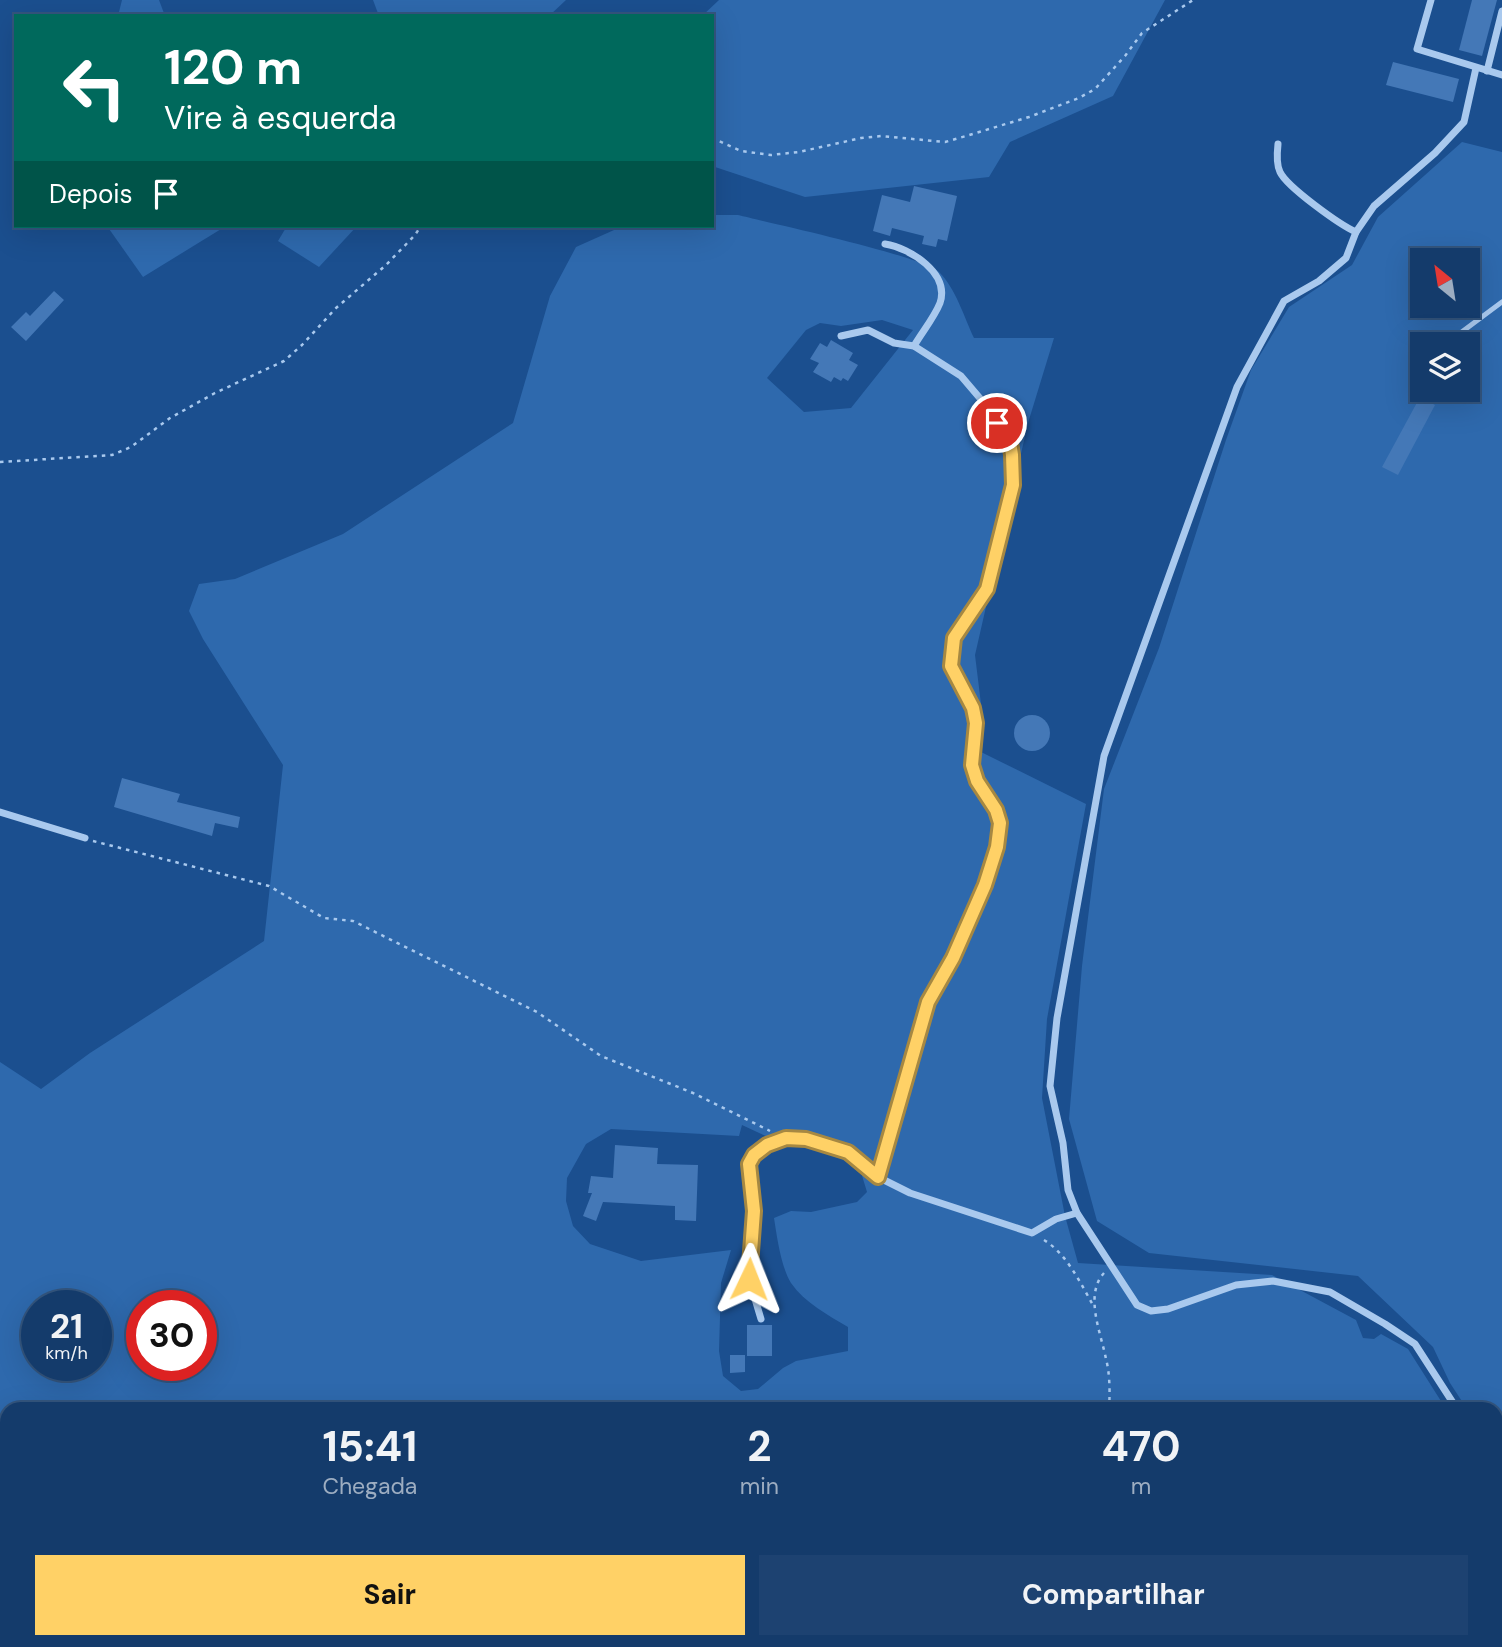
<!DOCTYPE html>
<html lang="pt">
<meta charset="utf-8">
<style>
:root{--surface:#143b6b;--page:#1d4271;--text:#f1f3f6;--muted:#9dadc1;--line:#33557e;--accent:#ffd166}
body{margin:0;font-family:"DM Sans",sans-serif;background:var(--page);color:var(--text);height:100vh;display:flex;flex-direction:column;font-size:26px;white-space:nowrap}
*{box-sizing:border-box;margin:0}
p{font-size:23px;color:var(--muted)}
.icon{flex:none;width:38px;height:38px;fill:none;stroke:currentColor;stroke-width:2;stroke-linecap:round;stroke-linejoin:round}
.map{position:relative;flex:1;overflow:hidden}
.side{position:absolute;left:0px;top:1402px;width:1503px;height:247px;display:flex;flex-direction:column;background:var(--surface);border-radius:21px 21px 0 0;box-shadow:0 7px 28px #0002,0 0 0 2px var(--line)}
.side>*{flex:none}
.guide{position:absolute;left:14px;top:14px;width:700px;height:214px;border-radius:0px;box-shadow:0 7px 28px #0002,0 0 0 2px var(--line);background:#00695c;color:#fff;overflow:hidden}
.needle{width:46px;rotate:330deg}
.fabs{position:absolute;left:1410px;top:248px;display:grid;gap:14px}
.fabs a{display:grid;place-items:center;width:70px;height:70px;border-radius:0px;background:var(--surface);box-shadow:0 7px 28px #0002,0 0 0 2px var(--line);font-size:35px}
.speed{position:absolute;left:21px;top:1290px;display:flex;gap:14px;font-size:35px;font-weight:700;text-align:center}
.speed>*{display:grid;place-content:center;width:91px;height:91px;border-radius:50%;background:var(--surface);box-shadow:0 7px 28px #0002,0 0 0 2px var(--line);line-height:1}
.speed small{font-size:18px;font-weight:400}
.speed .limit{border:10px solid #d22;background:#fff;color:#111}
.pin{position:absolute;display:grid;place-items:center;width:60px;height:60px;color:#fff;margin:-30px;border:4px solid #fff;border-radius:50%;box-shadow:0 2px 7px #0007}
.me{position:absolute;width:77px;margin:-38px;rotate:2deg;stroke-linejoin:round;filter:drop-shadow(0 0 5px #0008)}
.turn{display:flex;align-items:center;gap:24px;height:147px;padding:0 35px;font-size:32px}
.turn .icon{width:91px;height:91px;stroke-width:2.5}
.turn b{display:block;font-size:49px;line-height:60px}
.then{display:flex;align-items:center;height:66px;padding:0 35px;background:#0003;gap:14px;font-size:26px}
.eta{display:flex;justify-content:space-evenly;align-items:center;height:119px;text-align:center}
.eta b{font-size:42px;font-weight:700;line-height:49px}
.primary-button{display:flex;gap:14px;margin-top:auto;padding:14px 35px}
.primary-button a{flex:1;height:80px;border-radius:0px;background:var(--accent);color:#111;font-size:28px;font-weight:700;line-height:80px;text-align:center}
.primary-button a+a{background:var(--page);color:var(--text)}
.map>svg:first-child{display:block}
</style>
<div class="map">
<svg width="1502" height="1647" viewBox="0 0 1502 1647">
<rect width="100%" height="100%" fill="#1b4f8f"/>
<g fill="#2e69ad" fill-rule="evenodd">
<polygon points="122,0 159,0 165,16 118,16"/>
<polygon points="373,0 566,0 549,16 379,16"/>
<polygon points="719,0 1165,0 1113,96 1010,142 989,177 805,197 712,166 712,16 702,16"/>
<path d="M1462 142 1502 152V1447L1496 1441V1409H1467L1450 1383 1433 1347 1358 1276 1149 1253 1097 1221 1069 1119 1082 966 1104 789 1159 648 1226 440 1251 370 1289 307 1352 265 1378 217ZM1423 261H1468V306H1423ZM1423 345H1468V390H1423Z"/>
<path d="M712 215H738C770 223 923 256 939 272 956 289 964 317 974 338H1054L1028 423 975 655 981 704V752L1086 804 1047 1019 1042 1098 1065 1216 1078 1263 1272 1275 1356 1320 1363 1338 1374 1339 1381 1334 1408 1349 1446 1409H7V1642H1496V1473L1502 1480V1647H0V1062L41 1089 90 1053 264 941 283 765 203 639 189 611 199 584 235 579 343 534 513 423 550 296 576 247 623 226H712ZM882 320 913 330 851 408 804 412 767 378 806 330 820 323 841 326ZM742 1125 789 1147H813L836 1156 860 1169 867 1192 857 1202 811 1212 791 1211 774 1218C777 1237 781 1267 791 1283 805 1303 828 1315 848 1327V1351L796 1361 783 1368 758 1389 741 1391 723 1376 719 1351 721 1283 731 1250 641 1261 590 1244 573 1226 566 1201 567 1178 586 1144 611 1129 739 1136ZM37 1306H96V1365H37ZM142 1306H201V1365H142Z"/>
<polygon points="107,226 226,226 143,277"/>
<polygon points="287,226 357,226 319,267 278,241"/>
</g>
<g fill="#4478b7">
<polygon points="1472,0 1497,0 1482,56 1459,50"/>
<polygon points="1393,62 1459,79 1453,102 1386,85"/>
<polygon points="914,186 957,196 947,241 938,239 936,247 922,244 924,236 892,228 890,236 873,231 882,195 910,202"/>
<polygon points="54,291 64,300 26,341 11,327 26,312 30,316"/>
<polygon points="831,340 853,353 849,360 858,365 848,381 843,378 841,381 834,377 831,382 813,372 819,363 810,359 820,343 827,347"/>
<polygon points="1420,397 1435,405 1398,475 1382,467"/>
<circle cx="1032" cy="733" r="18"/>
<polygon points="122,778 180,794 177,802 240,817 238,828 215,823 212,836 114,807"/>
<polygon points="615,1145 658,1148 657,1164 698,1165 696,1221 675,1220 675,1206 603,1202 596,1221 583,1216 592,1193 588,1193 591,1176 613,1178"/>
<rect x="747" y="1325" width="25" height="31"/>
<polygon points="730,1355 745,1355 745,1372 730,1373"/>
</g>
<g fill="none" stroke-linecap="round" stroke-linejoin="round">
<g stroke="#a9c9ee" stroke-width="2.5" stroke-dasharray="3.5 5" stroke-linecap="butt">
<polyline points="712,138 741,151 771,155 799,152 861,138 881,136 945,142 966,136 1029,117 1079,98 1095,89 1125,56 1142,33 1193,0"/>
<polyline points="0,462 112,455 131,447 170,418 215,393 284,361 302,345 336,308 386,265 415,235 421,226"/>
<polyline points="93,841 269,886 324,918 353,921 537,1012 601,1056 693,1093 770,1131"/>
<path d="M1044 1240C1067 1254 1081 1284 1094 1307"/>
<path d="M1104 1273C1084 1295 1101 1333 1106 1359 1110 1374 1110 1393 1109 1409"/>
<polyline points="979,1647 979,1642"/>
</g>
<g stroke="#a9c9ee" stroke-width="5">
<polyline points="1451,345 1459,334 1502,302"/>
<polyline points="1428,392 1429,390"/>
</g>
<g stroke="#a9c9ee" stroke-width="7">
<polyline points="1431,0 1417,49 1502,75"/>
<polyline points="1487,71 1502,11"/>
<path d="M1278 144C1277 153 1276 164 1280 172 1287 187 1340 225 1356 232"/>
<path d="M885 244C910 248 950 273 940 303 934 318 922 332 914 346"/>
<polyline points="841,336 868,330 894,343 914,346 961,376 984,403 1010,442 1012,455 1013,485 987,589 954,638 951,666 973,708 976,723 972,765 977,781 996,810 1000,823 997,847 985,885 953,959 928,1001 878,1177"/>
<polyline points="0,812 85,838"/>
<polyline points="761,1319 749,1279 751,1234 754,1211 749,1164 754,1155 767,1145 786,1138 806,1139 848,1152 878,1177 910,1193 1032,1233 1056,1219 1077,1213"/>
<polyline points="1457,1409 1415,1344 1385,1324 1330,1292 1273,1281 1236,1285 1168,1309 1151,1311 1137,1305 1077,1213 1068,1190 1063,1143 1050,1086 1057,1018 1104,756 1237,387 1284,301 1319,281 1346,258 1356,232 1374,206 1435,153 1464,122 1476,68"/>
<polyline points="1496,1458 1502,1465"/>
</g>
</g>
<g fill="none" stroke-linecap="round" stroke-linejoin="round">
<g stroke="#a68842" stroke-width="18">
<polyline id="route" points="749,1279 754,1211 749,1164 754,1155 767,1145 786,1138 806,1139 848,1152 878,1177 928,1002 953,958 985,885 997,847 1000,823 996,810 977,781 972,765 976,723 973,708 951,666 954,638 987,589 1013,485 1012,455 1010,442 997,423"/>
</g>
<use href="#route" stroke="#ffd166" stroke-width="12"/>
</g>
</svg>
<div class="fabs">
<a><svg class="needle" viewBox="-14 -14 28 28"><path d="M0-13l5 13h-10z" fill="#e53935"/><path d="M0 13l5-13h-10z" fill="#9dadc1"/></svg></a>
<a><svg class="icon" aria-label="layers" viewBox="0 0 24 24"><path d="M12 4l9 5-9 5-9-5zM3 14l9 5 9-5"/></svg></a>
</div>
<div class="speed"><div>21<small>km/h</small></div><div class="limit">30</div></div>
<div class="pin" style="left:997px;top:423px;background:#d93025"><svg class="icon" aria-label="arrive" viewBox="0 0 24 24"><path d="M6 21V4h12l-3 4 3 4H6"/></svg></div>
<svg class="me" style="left:749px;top:1279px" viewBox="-20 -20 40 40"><path d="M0-17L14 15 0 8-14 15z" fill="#ffd166" stroke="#fff" stroke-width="4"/></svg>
<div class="guide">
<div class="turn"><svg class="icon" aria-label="left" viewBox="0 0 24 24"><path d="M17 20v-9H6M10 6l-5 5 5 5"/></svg><div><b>120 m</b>Vire à esquerda</div></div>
<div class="then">Depois<svg class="icon" aria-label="arrive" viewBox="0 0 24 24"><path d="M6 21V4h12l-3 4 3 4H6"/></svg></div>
</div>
<section class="side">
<div class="eta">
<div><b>15:41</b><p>Chegada</p></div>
<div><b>2</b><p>min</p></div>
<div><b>470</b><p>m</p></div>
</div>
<div class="primary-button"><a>Sair</a><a>Compartilhar</a></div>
</section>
</div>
